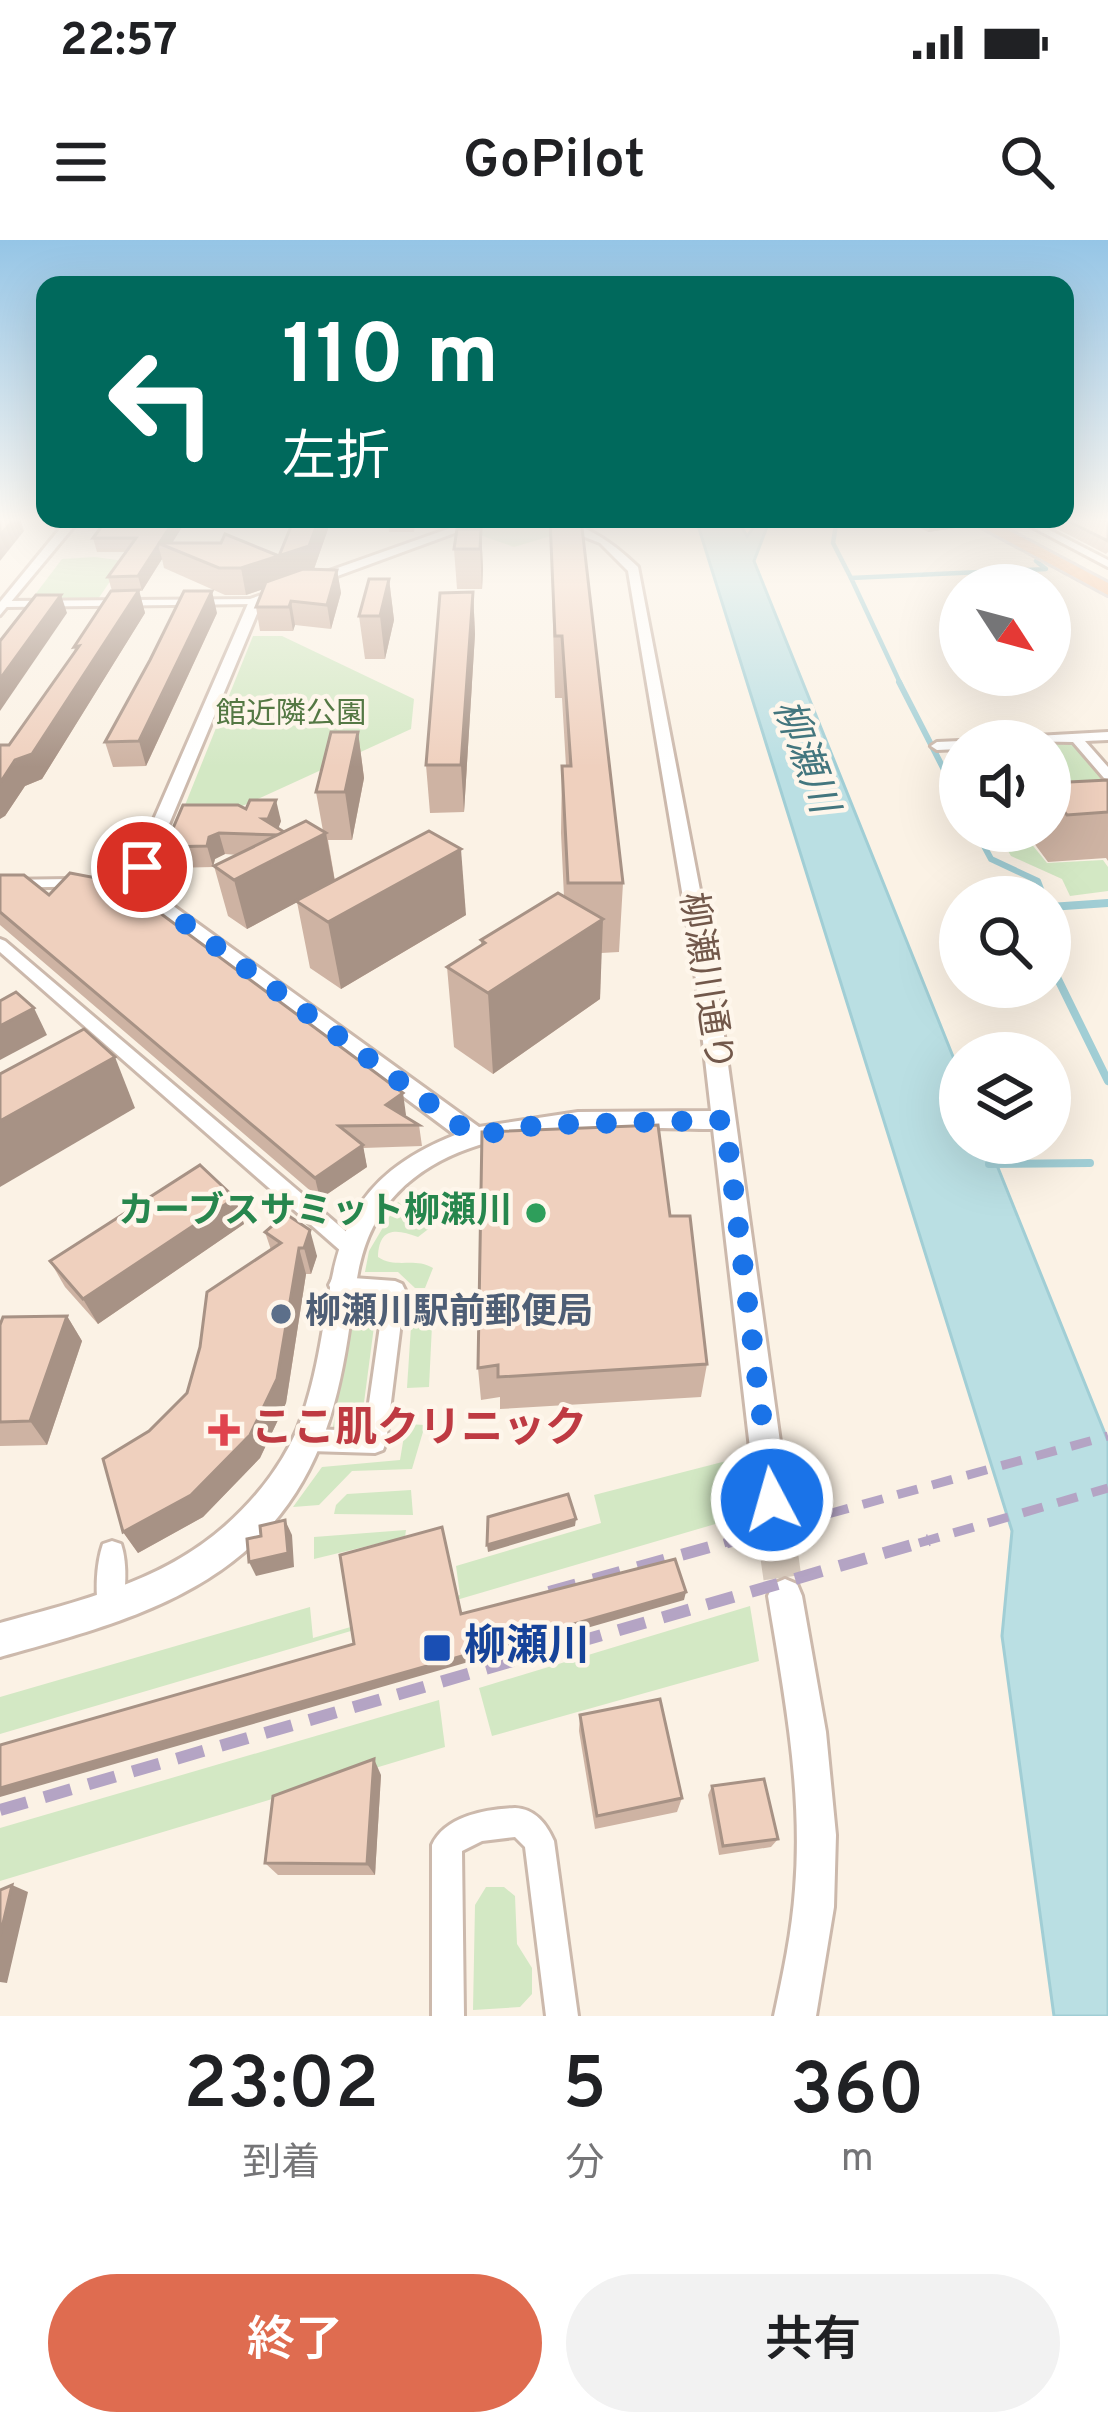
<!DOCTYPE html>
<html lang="ja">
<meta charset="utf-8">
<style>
:root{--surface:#fff;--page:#f2f2f2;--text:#202124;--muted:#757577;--accent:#df6c50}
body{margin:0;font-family:Overpass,"Noto Sans JP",sans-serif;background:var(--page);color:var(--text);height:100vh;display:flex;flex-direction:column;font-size:45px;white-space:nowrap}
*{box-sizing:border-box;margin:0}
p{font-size:39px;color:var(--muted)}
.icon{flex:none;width:66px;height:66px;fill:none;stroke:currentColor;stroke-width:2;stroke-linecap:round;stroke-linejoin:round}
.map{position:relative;height:1776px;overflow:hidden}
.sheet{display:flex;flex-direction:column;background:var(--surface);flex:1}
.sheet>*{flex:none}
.guide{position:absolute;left:36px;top:36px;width:1038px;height:252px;border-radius:24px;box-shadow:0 12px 48px #0002;background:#00695c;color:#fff;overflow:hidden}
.needle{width:78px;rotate:126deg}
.tools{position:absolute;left:939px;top:324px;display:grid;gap:24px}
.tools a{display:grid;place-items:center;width:132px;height:132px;border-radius:50%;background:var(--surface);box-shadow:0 12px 48px #0002;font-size:60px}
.pin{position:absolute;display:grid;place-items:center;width:102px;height:102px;color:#fff;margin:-51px;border:6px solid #fff;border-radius:50%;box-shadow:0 3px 12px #0007}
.me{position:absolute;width:132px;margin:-66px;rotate:354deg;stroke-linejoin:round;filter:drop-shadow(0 0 9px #0008)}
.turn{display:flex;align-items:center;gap:42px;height:252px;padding:0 48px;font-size:54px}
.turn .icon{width:156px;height:156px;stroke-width:2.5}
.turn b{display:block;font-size:84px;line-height:102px}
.eta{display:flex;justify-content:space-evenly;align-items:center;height:204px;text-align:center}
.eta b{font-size:72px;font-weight:600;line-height:84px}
.primary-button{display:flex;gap:24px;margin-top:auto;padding:24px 48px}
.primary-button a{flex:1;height:138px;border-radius:72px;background:var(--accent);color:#fff;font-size:48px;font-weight:600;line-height:138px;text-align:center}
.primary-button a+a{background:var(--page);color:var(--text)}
.status{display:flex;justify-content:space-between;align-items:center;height:84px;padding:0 60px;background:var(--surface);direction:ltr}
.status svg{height:33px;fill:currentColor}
header{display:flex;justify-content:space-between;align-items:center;height:156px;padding:0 48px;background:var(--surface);font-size:54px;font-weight:600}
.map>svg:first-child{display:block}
</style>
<div class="status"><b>22:57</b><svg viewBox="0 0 49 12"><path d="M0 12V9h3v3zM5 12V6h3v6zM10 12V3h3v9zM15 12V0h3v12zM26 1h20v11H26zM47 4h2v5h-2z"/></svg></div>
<header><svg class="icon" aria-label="menu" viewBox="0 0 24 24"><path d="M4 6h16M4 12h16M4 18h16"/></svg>GoPilot<svg class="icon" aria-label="search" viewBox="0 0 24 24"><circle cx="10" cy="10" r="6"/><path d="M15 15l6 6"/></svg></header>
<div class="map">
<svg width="1108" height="1776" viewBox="0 0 1108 1776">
<rect width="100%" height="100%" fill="#fbf2e5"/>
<g fill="#d3e8c4">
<polygon points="507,279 561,293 514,307 471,292"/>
<polygon points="95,317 124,321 98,359 31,360 62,319"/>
<polygon points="253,396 282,396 414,459 411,489 216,578 179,580"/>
<polygon points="1073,502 1108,542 1050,556 1050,504"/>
<polygon points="996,591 1021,591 1047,623 1103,620 1108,627 1108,651 1070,656 1062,639 1011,616"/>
<path d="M398 962 431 987 418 997C397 989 379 986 378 1017 396 1029 414 1017 433 1028L425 1048H415L398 1032H365L369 1011Z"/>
<polygon points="378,1056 360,1193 332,1194 353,1058"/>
<polygon points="432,1085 429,1147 407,1148 411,1086"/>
<polygon points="406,1184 425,1185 412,1229 352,1231 319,1265 293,1267 322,1227 400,1220"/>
<polygon points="738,1218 746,1275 0,1494 0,1457 310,1367 313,1398 460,1355 456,1326 601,1283 594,1255"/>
<polygon points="411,1250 413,1275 334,1274 336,1265 347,1254"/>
<polygon points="406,1290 405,1297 314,1319 314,1297"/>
<polygon points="750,1366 759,1421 492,1496 479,1448"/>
<polygon points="439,1460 445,1507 0,1641 0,1588"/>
<polygon points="486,1647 504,1647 515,1656 517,1704 532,1728 532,1754 520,1767 473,1770 475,1665"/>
</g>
<polygon fill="#badfe3" stroke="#a1ced5" stroke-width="3" points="696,279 737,279 747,296 760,279 770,279 754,321 960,834 960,903 988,903 1108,1201 1108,1776 1054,1776 1002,1396 1012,1291"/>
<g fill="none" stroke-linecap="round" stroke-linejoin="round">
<g stroke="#a1ced5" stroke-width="4.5">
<polyline points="837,279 833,303 851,338"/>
<polyline points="901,445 851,338 1046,329 1036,321"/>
</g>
<g stroke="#a1ced5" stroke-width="6">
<polyline points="899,442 960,561"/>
<polyline points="976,591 991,619 1038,641 1044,657"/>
</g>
<g stroke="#a1ced5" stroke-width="8">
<polyline points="1050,667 1108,663"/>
<polyline points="1050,723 1108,841"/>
<polyline points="989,924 1090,923"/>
</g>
<polyline stroke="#d9ccbe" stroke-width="28" stroke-dasharray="28 15" stroke-linecap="butt" points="772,1260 778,1303"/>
<polyline stroke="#d9ccbe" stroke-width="38" stroke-dasharray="38 18" stroke-linecap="butt" points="777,1300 785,1356"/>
<g stroke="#ccb9ac" stroke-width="6">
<g id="minor">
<polygon points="1017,279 1028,279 1108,320 1108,327"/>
<polygon points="255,359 260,362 258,364 6,367 1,364 6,361"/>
<polygon points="1108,492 1108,500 1085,501 1108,527 1108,539 1104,538 1073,502 1012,501 1018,497"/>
<polygon points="960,501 960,509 937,510 931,506 937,502"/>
<polygon points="143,638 150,642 148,645 0,648 0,640"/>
<polygon points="0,699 5,701 356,1000 359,1006 356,1012 349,1014 342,1012 0,712"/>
<polygon points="339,1037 395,1041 402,1044 405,1050 386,1202 383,1210 375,1213 310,1211 302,1208 299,1200 302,1192 310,1189 365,1191 384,1058 332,1051 329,1045 332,1039"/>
<path d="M112 1301 121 1304C128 1324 126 1358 119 1378L110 1382 101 1378C94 1358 96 1324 103 1304Z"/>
<path d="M515 1568C535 1569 546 1583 554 1601L578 1776H546L525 1607 515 1597 482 1601 462 1611 464 1776H432V1605C445 1576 486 1569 515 1568Z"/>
</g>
</g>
<g stroke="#ccb9ac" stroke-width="6">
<g id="tertiary">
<polygon points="68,279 80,279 0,375 0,362"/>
<path d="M476 279H493L261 364 149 632 165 660 479 887 578 872 711 871 694 723 628 331 600 303 539 279C580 279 610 300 638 327L714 723 788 1260 783 1271 772 1275 761 1271 756 1260 713 889C605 888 433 872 373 987 358 1016 355 1051 350 1083 339 1161 321 1231 267 1290 198 1365 95 1390 0 1417V1383C79 1361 162 1342 225 1286 259 1256 289 1217 303 1174 344 1052 307 954 455 895L150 667 131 632 250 359Z"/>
<path d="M785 1339 797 1344 802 1356 826 1492 836 1595 834 1667 816 1776H774C783 1734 792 1692 795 1649 803 1551 784 1453 768 1356L773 1344Z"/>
</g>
</g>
<g stroke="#d8d0cd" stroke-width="6">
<polygon id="trunk" points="967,279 987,279 1108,343 1108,355"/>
</g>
<use href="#minor" fill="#fff" fill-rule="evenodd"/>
<use href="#tertiary" fill="#fff" fill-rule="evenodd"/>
<use href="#trunk" fill="#f4c3a0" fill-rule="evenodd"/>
<g stroke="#b4a4c4" stroke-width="9" stroke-dasharray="21 15" stroke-linecap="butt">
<polyline points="724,1303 1108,1196"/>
<polyline points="919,1303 1108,1248"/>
</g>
<g stroke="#b4a4c4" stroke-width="12" stroke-dasharray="28 18" stroke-linecap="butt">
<polyline points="549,1352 735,1300"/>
<polyline points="0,1570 929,1300"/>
</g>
</g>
<g fill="#ceb3a3">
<polygon points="107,279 187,279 172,303 279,316 294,279 326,279 328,289 314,329 337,330 341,353 331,389 295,385 293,391 260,391 256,367 264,349 246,355 225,355 164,328 162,319 142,351 139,351 145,373 42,539 25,546 5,576 9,505 75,412 74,407 112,351 108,337 125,312 97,312 93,298"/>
<polygon points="388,279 416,279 414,292 389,292"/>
<polygon points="550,279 623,643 619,712 601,713 600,759 493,834 454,807 447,727 481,706 481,700 564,657 561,593 562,526 566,526 562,458 555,458"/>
<polygon points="888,279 971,279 969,286 928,292 908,282 896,284"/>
<polygon points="1038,279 1108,280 1108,312 1106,314"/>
<polygon points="481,289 483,328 482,349 457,349 454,309"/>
<polygon points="389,339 394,380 385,419 365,419 359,376"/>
<polygon points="473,352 475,394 464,572 430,573 426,525"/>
<polygon points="217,373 146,526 113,527 105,502"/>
<polygon points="358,492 364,538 352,600 328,600 335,641 466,675 341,749 310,728 297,662 247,689 228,676 214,626 238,615 225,614 215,619 213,627 171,628 165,607 246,569 281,581 278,588 284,592 323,591 316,552"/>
<polygon points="1108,540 1108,621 1106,618 1048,622 1025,591 1050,591 1050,543"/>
<polygon points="0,635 49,655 406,875 405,876 419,885 422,906 363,908 367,927 320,959 0,685"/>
<polygon points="235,958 244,984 98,1084 65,1047 50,1021"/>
<polygon points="286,974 317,1016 311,1034 306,1034 286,1163 260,1218 203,1277 138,1313 123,1292 149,1191 187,1153 271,1010 265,992"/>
<polygon points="670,976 707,1124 701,1157 500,1169 500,1157 481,1160 478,1128"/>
<polygon points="67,1076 82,1101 47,1205 0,1206 0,1085"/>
<polygon points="580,1475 682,1558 677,1572 595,1589 579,1491"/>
<polygon points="381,1535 375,1635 278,1635 265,1623"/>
<polygon points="712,1546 778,1599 771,1607 719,1615 708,1555"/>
</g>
<g fill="#a79285">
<polygon points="14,279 20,279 24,291 0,321 0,295"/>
<polygon points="175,279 187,279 169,308 159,303"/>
<polygon points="319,279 326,279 328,289 313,332 246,355 241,328 309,306"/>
<polygon points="931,279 971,279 969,286 928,292"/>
<polygon points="481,289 483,328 482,349 480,309"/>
<polygon points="158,305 162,319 142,351 138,336"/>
<polygon points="337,330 341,353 331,389 327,365"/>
<polygon points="389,339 394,380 385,419 380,376"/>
<polygon points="139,350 145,373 42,539 25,546 5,576 0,579 0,543"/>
<polygon points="212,351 217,373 146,526 139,501"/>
<polygon points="473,352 475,394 464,572 461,525"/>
<polygon points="61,355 67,373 0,471 0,439"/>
<polygon points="291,361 295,385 293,391 289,367"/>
<polygon points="358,492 364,538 352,600 345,552"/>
<polygon points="276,560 281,581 276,595 272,594 268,579"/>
<polygon points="219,593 225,614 215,619 213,627 207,606 209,597"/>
<polygon points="326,593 335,642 247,689 234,640"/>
<polygon points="461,609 466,675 341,749 328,682"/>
<polygon points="603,679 600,759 493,834 488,753"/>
<polygon points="34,768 47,795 0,820 0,786"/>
<polygon points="115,817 135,868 0,947 0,881"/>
<polygon points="403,853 406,875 390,886 386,865"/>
<polygon points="363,905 367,927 320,959 315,938"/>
<polygon points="235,958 244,984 98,1084 83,1059"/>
<polygon points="310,990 317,1016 311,1034 304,1008"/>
<polygon points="299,1008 306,1034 286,1163 260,1218 203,1277 138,1313 123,1292"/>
<polygon points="67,1076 82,1101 47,1205 30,1181"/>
<polygon points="576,1279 575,1286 488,1312 487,1305"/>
<polygon points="285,1280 292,1295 294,1327 256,1336 249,1322"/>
<polygon points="686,1352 684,1360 0,1557 0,1548"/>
<polygon points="374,1519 381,1535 375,1635 367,1624"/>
<polygon points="12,1645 28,1652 7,1743 0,1742 0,1696"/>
</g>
<g fill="#efd0be" stroke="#a79285" stroke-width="3">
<polygon points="0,279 14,279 0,295"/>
<polygon points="107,279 175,279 138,336 108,337 136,298 93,298"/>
<polygon points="294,279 319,279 309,306 241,328 219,328 158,303 221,303 225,294 279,316"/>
<polygon points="550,279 581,279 623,643 568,643 562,526 571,526 562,396 555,396"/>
<polygon points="1064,279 1108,280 1108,301"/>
<polygon points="457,289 481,289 480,309 454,309"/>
<polygon points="303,329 337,330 327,365 291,361 289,367 256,367 266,342"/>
<polygon points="369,339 389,339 380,376 359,376"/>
<polygon points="139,350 32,514 15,520 0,543 0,505 9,505 79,406 74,407 111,351"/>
<polygon points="184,351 212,351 139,501 105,502 150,420"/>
<polygon points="473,352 461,525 426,525 440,353"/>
<polygon points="36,355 61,355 0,439 0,401"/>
<polygon points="331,492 358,492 345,552 316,552"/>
<polygon points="1108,540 1108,572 1067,575 1050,554 1050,543"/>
<polygon points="250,560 276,560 268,579 263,579 284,592 279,595 219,593 209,597 207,606 165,607 183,565 238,565 246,569"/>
<polygon points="306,581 326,593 234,640 214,626"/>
<polygon points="429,591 461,609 328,682 296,661"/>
<polygon points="70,633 96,638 106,633 403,853 386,865 419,885 339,886 363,905 315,938 0,672 0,635 24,635 49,655"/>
<polygon points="558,653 603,679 488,753 447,727 485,703 481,700"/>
<polygon points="16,752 34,768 0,786 0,761"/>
<polygon points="84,789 115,817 0,881 0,834"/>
<polygon points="658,885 670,976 690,976 707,1124 498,1137 498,1125 478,1128 482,892"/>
<polygon points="200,925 235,958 83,1059 50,1021"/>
<polygon points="286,974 310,990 304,1008 299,1008 277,1139 250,1195 191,1255 123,1292 103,1219 149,1191 187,1153 200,1107 207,1052 281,1003 265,992"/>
<polygon points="67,1076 30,1181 0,1182 0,1085 3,1077"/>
<polygon points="568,1254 576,1279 487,1305 488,1277"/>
<polygon points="285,1280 288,1313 249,1322 247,1299 261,1296 260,1286"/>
<polygon points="442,1287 461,1374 675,1319 686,1352 0,1548 0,1505 354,1404 340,1315"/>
<polygon points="660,1459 682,1558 597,1576 580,1475"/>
<polygon points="374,1519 367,1624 265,1623 273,1556"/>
<polygon points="764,1539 778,1599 723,1606 712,1546"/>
<polygon points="12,1645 0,1696 0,1650"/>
</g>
<linearGradient id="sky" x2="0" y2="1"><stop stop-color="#95c5e6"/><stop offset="0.53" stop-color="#fdf9f3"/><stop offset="1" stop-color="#fdf9f3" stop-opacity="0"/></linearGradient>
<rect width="1108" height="527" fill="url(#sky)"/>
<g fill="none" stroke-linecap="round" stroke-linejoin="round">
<polyline stroke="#1a73e8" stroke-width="21" stroke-dasharray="0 37.8" points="142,627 143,642 157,663 474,896 538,885 725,880 772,1260"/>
</g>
<circle fill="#2e9e5b" stroke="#fef6eb" stroke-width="4.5" cx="536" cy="973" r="12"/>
<circle fill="#5c6f8a" stroke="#fef6eb" stroke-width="4.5" cx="281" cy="1074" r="12"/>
<path fill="#e0444e" stroke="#fef6eb" stroke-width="4.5" d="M218 1172h12v12h12v12h-12v12h-12v-12h-12v-12h12z"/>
<rect fill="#1a4fb4" stroke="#fef6eb" stroke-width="4.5" x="422" y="1393" width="30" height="30" rx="6"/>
<g text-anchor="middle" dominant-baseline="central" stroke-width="9" stroke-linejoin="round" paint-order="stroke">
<g font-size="30" fill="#547844" stroke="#fef6eb">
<text x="291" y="475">館近隣公園</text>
</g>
<g font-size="36" fill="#72584b" stroke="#fef6eb">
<text transform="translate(704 742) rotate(81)">柳瀬川通り</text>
</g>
<g font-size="36" font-weight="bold" fill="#27864d" stroke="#fef6eb" text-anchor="end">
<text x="512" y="973">カーブスサミット柳瀬川</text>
</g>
<g font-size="36" font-weight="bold" fill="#4e5e75" stroke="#fef6eb" text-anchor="start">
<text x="305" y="1074">柳瀬川駅前郵便局</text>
</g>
<g font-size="39" font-style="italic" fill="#43767e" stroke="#fef6eb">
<text transform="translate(803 517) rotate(70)">柳瀬川</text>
</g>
<g font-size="42" font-weight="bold" fill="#be3a42" stroke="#fef6eb" text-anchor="start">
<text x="251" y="1190">ここ肌クリニック</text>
</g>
<g font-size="42" font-weight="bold" fill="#164399" stroke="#fef6eb" text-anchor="start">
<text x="464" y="1408">柳瀬川</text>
</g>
</g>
</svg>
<div class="tools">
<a><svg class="needle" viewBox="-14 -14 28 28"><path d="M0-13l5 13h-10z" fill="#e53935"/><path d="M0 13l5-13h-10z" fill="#757577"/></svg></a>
<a><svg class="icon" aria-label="sound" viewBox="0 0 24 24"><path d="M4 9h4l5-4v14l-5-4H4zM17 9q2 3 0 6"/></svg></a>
<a><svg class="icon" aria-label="search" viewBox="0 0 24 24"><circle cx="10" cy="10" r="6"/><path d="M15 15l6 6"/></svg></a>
<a><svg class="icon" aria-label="layers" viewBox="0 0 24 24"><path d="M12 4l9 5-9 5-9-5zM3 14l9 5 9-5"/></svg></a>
</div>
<div class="pin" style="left:142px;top:627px;background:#d93025"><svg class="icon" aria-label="arrive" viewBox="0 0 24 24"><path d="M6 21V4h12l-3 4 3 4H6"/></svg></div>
<svg class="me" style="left:772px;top:1260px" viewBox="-20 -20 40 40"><circle r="17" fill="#1a73e8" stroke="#fff" stroke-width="3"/><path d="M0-11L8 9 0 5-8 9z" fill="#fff"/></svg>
<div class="guide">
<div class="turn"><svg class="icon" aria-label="left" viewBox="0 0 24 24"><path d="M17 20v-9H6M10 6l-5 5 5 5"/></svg><div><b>110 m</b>左折</div></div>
</div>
</div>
<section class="sheet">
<div class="eta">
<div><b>23:02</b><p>到着</p></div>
<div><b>5</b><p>分</p></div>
<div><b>360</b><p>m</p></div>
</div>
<div class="primary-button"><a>終了</a><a>共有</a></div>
</section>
